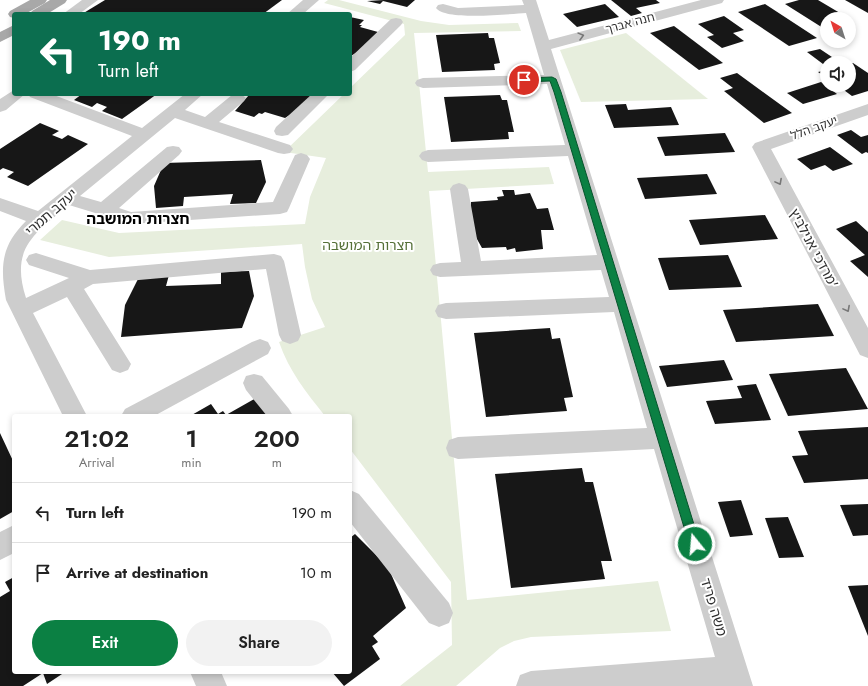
<!DOCTYPE html>
<meta charset="utf-8">
<style>
:root{--surface:#fff;--page:#f2f2f2;--text:#222;--muted:#767676;--line:#e0e0e0;--accent:#0b8043}
body{margin:0;font-family:Jost,"Noto Sans Hebrew",sans-serif;background:var(--page);color:var(--text);height:100vh;display:flex;flex-direction:column;font-size:15px;white-space:nowrap}
*{box-sizing:border-box;margin:0}
p{font-size:13px;color:var(--muted)}
.icon{flex:none;width:22px;height:22px;fill:none;stroke:currentColor;stroke-width:2;stroke-linecap:round;stroke-linejoin:round}
.map{position:relative;flex:1;overflow:hidden}
.panel{position:absolute;left:12px;top:414px;width:340px;height:260px;display:flex;flex-direction:column;background:var(--surface);border-radius:4px;box-shadow:0 2px 6px #0003}
.panel>*{flex:none}
.banner{position:absolute;left:12px;top:12px;width:340px;height:84px;border-radius:4px;box-shadow:0 2px 6px #0003;background:#0b6e4f;color:#fff;overflow:hidden}
.needle{width:26px;rotate:321deg}
.tools{position:absolute;left:820px;top:12px;display:grid;gap:8px}
.tools a{display:grid;place-items:center;width:36px;height:36px;border-radius:50%;background:var(--surface);box-shadow:0 2px 6px #0003;font-size:20px}
.pin{position:absolute;display:grid;place-items:center;width:34px;height:34px;color:#fff;margin:-17px;border:2px solid #fff;border-radius:50%;box-shadow:0 1px 4px #0007}
.me{position:absolute;width:44px;margin:-22px;rotate:343deg;stroke-linejoin:round;filter:drop-shadow(0 0 3px #0008)}
.turn{display:flex;align-items:center;gap:14px;height:84px;padding:0 20px;font-size:18px}
.turn .icon{width:52px;height:52px;stroke-width:2.5}
.turn b{display:block;font-size:28px;line-height:34px}
.eta{display:flex;justify-content:space-evenly;align-items:center;height:68px;text-align:center}
.eta b{font-size:24px;font-weight:600;line-height:28px}
.button{display:flex;gap:8px;margin-top:auto;padding:8px 20px}
.button a{flex:1;height:46px;border-radius:24px;background:var(--accent);color:#fff;font-size:16px;font-weight:600;line-height:46px;text-align:center}
.button a+a{background:var(--page);color:var(--text)}
ul{padding:0;list-style:none}
li{display:flex;align-items:center;gap:12px;height:60px;padding:0 20px;border-top:1px solid var(--line)}
li div{flex:1}
li b{display:block;font-size:15px}
li em{font-style:normal}
.map>svg:first-child{display:block}
</style>
<div class="map">
<svg width="868" height="686" viewBox="0 0 868 686">
<rect width="100%" height="100%" fill="#fff"/>
<g fill="#e7eedd">
<path d="M328 0H339L421 21 449 25 518 23 521 31 414 33 428 172 549 167 554 184 429 191 467 600 658 581 671 631 531 637 514 641 500 648 456 686H400L452 645 451 582 350 449V416H325C306 392 289 371 279 342L325 327 312 299 305 267 302 244 109 257 40 240 62 220 119 233 305 224 310 197 326 158 284 152 344 94H350V88L405 35 404 24 324 3Z"/>
<polygon points="626,33 708,99 581,102 560,50"/>
</g>
<g fill="#171717">
<polygon points="105,0 282,0 263,14 82,14"/>
<polygon points="384,0 415,0 407,7 383,1 380,4 367,1"/>
<polygon points="611,0 656,0 660,3 636,8 642,13 631,16"/>
<polygon points="799,0 818,0 850,19 827,19 827,27 823,28 785,4"/>
<polygon points="845,0 868,0 868,13"/>
<polygon points="605,4 619,17 577,27 563,14"/>
<polygon points="765,4 817,38 789,46 738,12"/>
<polygon points="724,16 744,30 733,33 744,41 722,48 707,37 714,35 698,24"/>
<polygon points="350,17 364,20 359,25 362,25 360,27 378,32 368,45 351,56"/>
<polygon points="674,26 723,63 699,70 650,33"/>
<polygon points="488,33 489,38 494,38 500,63 494,64 495,70 442,72 436,35"/>
<polygon points="820,49 841,63 827,63 827,67 807,52"/>
<polygon points="853,63 868,73 868,91 852,96 837,85 849,85 849,64"/>
<polygon points="827,70 827,78 818,72"/>
<polygon points="737,73 792,113 764,123 724,91 733,88 720,78"/>
<polygon points="821,82 837,94 803,104 787,93"/>
<polygon points="82,94 157,94 122,119 102,111 107,107 97,103 92,107 74,100"/>
<polygon points="246,94 314,94 304,106 285,118 265,112 262,114 259,113 254,117 235,111 249,95"/>
<polygon points="500,95 502,100 507,100 514,132 508,132 509,139 451,142 444,97"/>
<polygon points="626,104 628,110 671,107 679,125 614,128 605,105"/>
<polygon points="40,123 59,131 52,135 62,139 68,135 88,144 28,186 7,177 14,172 3,168 0,170 0,149"/>
<polygon points="851,130 861,137 868,135 868,153 866,152 862,154 837,135"/>
<polygon points="725,133 735,152 665,156 657,137"/>
<polygon points="830,147 853,164 833,171 825,165 811,170 797,159"/>
<polygon points="261,160 266,182 256,203 230,204 233,194 184,197 183,206 156,208 154,186 164,163"/>
<polygon points="707,174 717,194 645,199 637,178"/>
<polygon points="502,190 514,190 515,195 530,193 537,209 548,208 554,230 541,230 543,249 516,252 515,248 507,250 506,247 482,248 469,225 471,202 498,200 497,197 504,196"/>
<polygon points="765,215 778,239 700,245 689,220"/>
<polygon points="856,221 868,232 868,277 850,261 865,255 836,229"/>
<polygon points="728,255 742,287 669,290 658,258"/>
<polygon points="249,271 254,296 242,328 121,337 125,305 139,277 169,275 166,286 221,284 221,272"/>
<polygon points="818,304 834,336 736,342 723,310"/>
<polygon points="550,328 552,339 560,338 573,397 564,398 567,411 486,417 474,333"/>
<polygon points="724,360 733,380 667,387 659,366"/>
<polygon points="846,368 868,409 788,416 769,374"/>
<polygon points="756,384 771,420 715,424 706,401 742,398 737,386"/>
<polygon points="256,398 275,416 190,416 211,404 218,414 223,411 226,415"/>
<polygon points="868,427 868,479 804,483 792,456 808,455 798,431"/>
<polygon points="0,433 14,463 14,511 0,519"/>
<polygon points="582,468 585,482 593,482 612,561 601,561 605,579 511,588 495,474"/>
<polygon points="741,500 753,535 730,537 718,502"/>
<polygon points="868,504 868,535 853,536 840,505"/>
<polygon points="788,517 804,557 779,558 765,518"/>
<polygon points="355,534 388,567 406,608 373,636 378,642 372,646 380,659 344,686 332,672 350,672 350,538"/>
<polygon points="14,577 14,672 65,672 47,684 43,673 23,686 0,686 0,597 10,591 5,582"/>
<polygon points="868,585 868,636 848,586"/>
</g>
<g fill="none" stroke-linecap="round" stroke-linejoin="round">
<g fill="#cdcdcd" fill-rule="evenodd">
<polygon points="82,0 98,0 79,14 63,14"/>
<polygon points="303,0 319,0 303,14 287,14"/>
<path d="M522 0H536L549 40 701 0H724L722 3 551 49 753 686H516L520 675 531 671 715 657 654 449 458 459 449 456 446 448 449 440 458 437 647 428 614 312 446 319 438 317 435 311 438 305 446 303 609 297 601 270 440 277 433 275 430 270 433 265 440 263 461 262 450 189 453 185 459 183 465 185 468 189 481 261 597 255 568 156 428 162 422 160 419 156 422 152 428 150 565 145 547 84 423 88 417 86 415 83 417 80 423 78 544 75 526 13C509 14 445 21 436 8L438 5 443 4 458 8 524 5Z"/>
<polygon points="396,18 401,19 403,22 401,25 355,70 350,72 350,58 391,19"/>
<polygon points="14,90 14,94 25,94 6,110 0,112 0,99"/>
<path d="M28 94H51L142 128 185 94H203L185 110 205 117 232 95 241 94 246 98 244 101 219 122 290 145 293 149 290 153 284 154 278 153 175 118 80 196 101 202 167 147 173 146 179 147 182 151 179 155 119 208 131 212 273 202 295 155 301 153 307 155 310 159 289 208 287 212 280 214 131 224 69 205C34 234 10 248 26 298L69 278 29 265 26 260 29 255 36 253 90 270 274 254 281 256 284 261 301 335 298 341 290 344 282 341 279 335 266 269 93 284 84 289 131 364 128 370 120 373 112 370 67 297 33 313 87 416H63L6 300C0 266 1 246 26 221L0 211V198L38 211 132 136 30 97Z"/>
<polygon points="312,94 329,94 288,135 282,136 276,135 274,131 276,127"/>
<polygon points="868,104 868,115 771,149 868,328 868,358 860,355 752,147 755,143"/>
<polygon points="260,339 268,342 271,348 268,354 154,416 121,416 125,409 252,342"/>
<polygon points="254,374 262,376 289,409 293,416 267,416 246,390 243,383 246,376"/>
<polygon points="350,490 359,494 449,603 453,613 449,623 439,627 429,623 350,522"/>
<polygon points="14,525 14,553 0,560 0,532"/>
<polygon points="190,672 221,672 227,686 196,686"/>
</g>
<g fill="#a8a8a8" fill-rule="evenodd">
<polygon points="30,0 47,0 45,3 25,14 14,14 14,18 10,17 8,14 10,11"/>
<polygon points="50,0 67,0 65,3 47,14 30,14 32,11"/>
<polygon points="14,25 14,35 0,42 0,32"/>
</g>
</g>
<defs><path id="oneway-chevron" d="M-2-3.5L2.5 0L-2 3.5" fill="none" stroke-width="1.6" stroke-linecap="round" stroke-linejoin="round"/></defs>
<g stroke="#777">
<use href="#oneway-chevron" transform="translate(581 36) rotate(-15)"/>
<use href="#oneway-chevron" transform="translate(779 182) rotate(62)"/>
<use href="#oneway-chevron" transform="translate(847 309) rotate(62)"/>
</g>
<polygon fill="#0b8043" stroke="#07532c" points="552,77 556,79 561,92 700,544 699,548 695,549 691,548 689,544 554,92 550,81 524,82 520,80 524,78"/>
<g text-anchor="middle" dominant-baseline="central" stroke-width="4" stroke-linejoin="round" paint-order="stroke">
<g font-size="12" fill="#303030" stroke="#fff">
<text transform="translate(630 23) rotate(-15)">חנה אברך</text>
<text transform="translate(814 128) rotate(-20)">יעקב הלל</text>
</g>
<g font-size="14" fill="#303030" stroke="#fff">
<text transform="translate(51 212) rotate(-41)">יעקב תמרי</text>
<text transform="translate(814 248) rotate(62)">מרדכי אנילביץ'</text>
<text transform="translate(714 607) rotate(73)">משה פריד</text>
</g>
<g font-size="14" fill="#557038" stroke="#fff">
<text x="368" y="245">חצרות המושבה</text>
</g>
<g font-size="15" font-weight="bold" fill="#000" stroke="#fff">
<text x="138" y="219">חצרות המושבה</text>
</g>
</g>
</svg>
<div class="tools">
<a><svg class="needle" viewBox="-14 -14 28 28"><path d="M0-13l5 13h-10z" fill="#e53935"/><path d="M0 13l5-13h-10z" fill="#767676"/></svg></a>
<a><svg class="icon" aria-label="sound" viewBox="0 0 24 24"><path d="M4 9h4l5-4v14l-5-4H4zM17 9q2 3 0 6"/></svg></a>
</div>
<div class="pin" style="left:524px;top:80px;background:#d93025"><svg class="icon" aria-label="arrive" viewBox="0 0 24 24"><path d="M6 21V4h12l-3 4 3 4H6"/></svg></div>
<svg class="me" style="left:695px;top:544px" viewBox="-20 -20 40 40"><circle r="17" fill="#0b8043" stroke="#fff" stroke-width="3"/><path d="M0-11L8 9 0 5-8 9z" fill="#fff"/></svg>
<div class="banner">
<div class="turn"><svg class="icon" aria-label="left" viewBox="0 0 24 24"><path d="M17 20v-9H6M10 6l-5 5 5 5"/></svg><div><b>190 m</b>Turn left</div></div>
</div>
<section class="panel">
<div class="eta">
<div><b>21:02</b><p>Arrival</p></div>
<div><b>1</b><p>min</p></div>
<div><b>200</b><p>m</p></div>
</div>
<ul>
<li><svg class="icon" aria-label="left" viewBox="0 0 24 24"><path d="M17 20v-9H6M10 6l-5 5 5 5"/></svg><div><b>Turn left</b></div><em>190 m</em></li>
<li><svg class="icon" aria-label="arrive" viewBox="0 0 24 24"><path d="M6 21V4h12l-3 4 3 4H6"/></svg><div><b>Arrive at destination</b></div><em>10 m</em></li>
</ul>
<div class="button"><a>Exit</a><a>Share</a></div>
</section>
</div>
